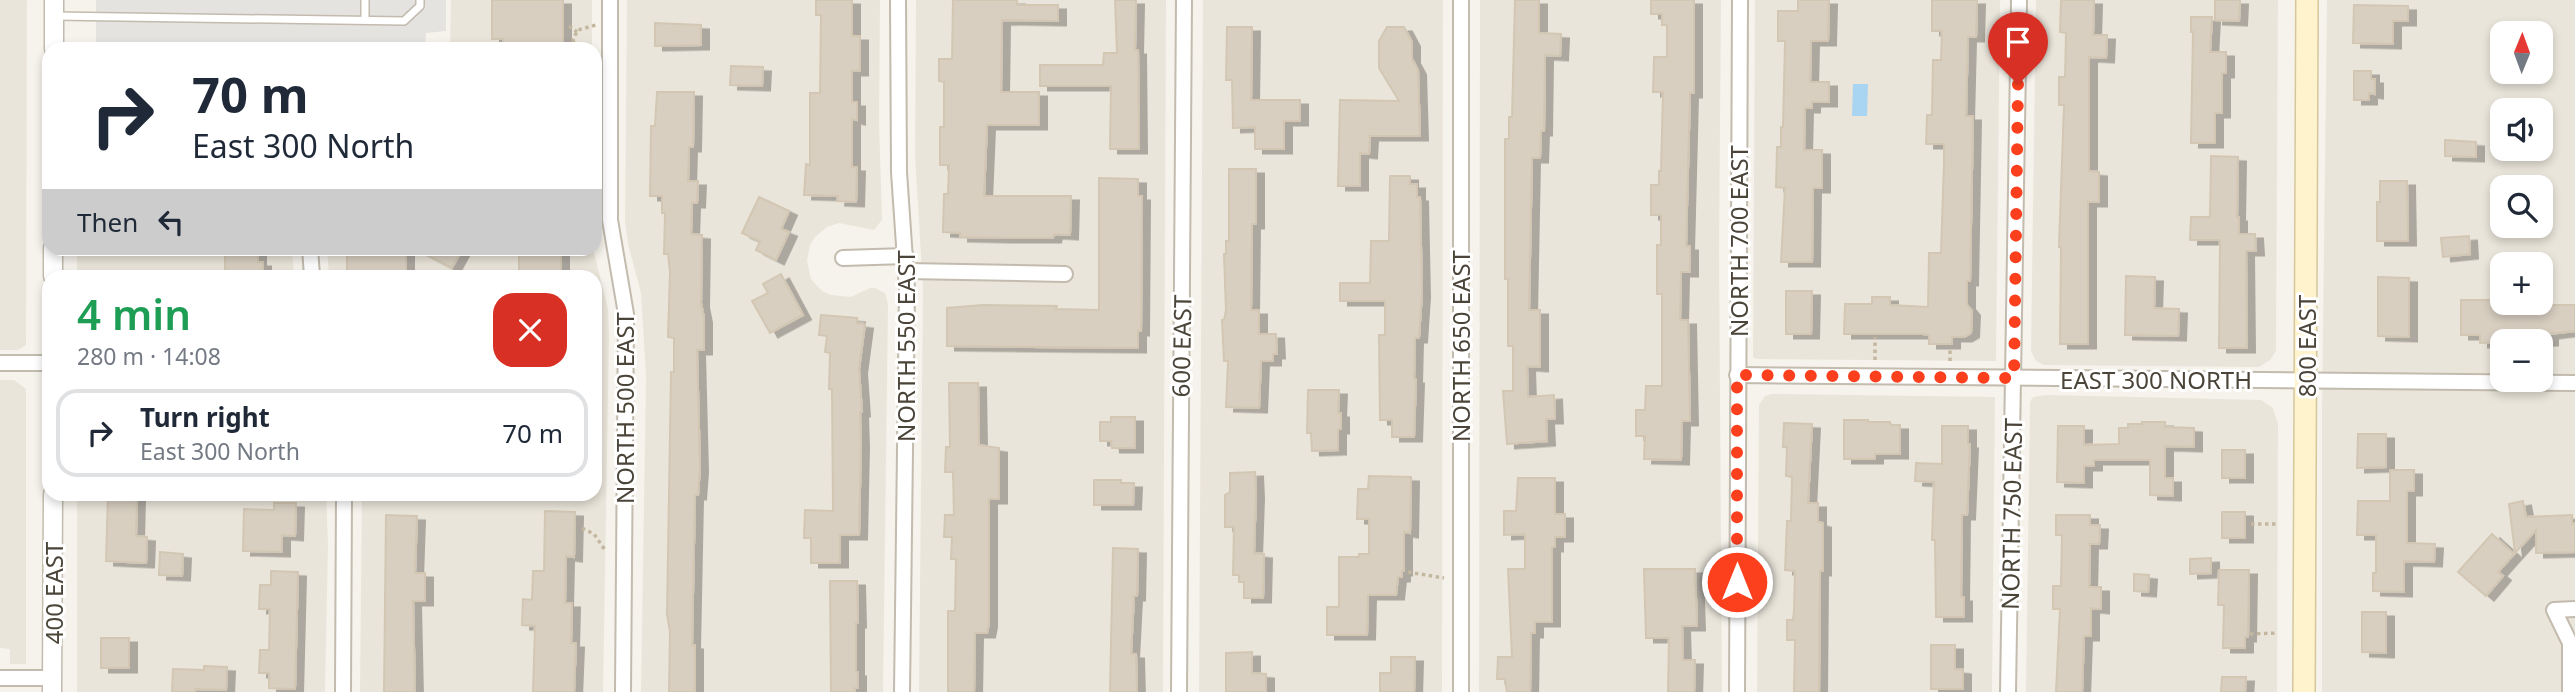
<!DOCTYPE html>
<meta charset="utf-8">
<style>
:root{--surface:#fff;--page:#f6f6f7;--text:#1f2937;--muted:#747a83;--line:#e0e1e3}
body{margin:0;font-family:"Noto Sans",sans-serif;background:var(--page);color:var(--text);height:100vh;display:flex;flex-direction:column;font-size:26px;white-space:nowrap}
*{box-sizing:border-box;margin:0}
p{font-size:23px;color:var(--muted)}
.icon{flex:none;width:38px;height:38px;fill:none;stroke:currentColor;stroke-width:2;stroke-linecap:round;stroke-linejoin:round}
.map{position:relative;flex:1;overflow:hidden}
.side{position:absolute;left:42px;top:270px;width:560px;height:231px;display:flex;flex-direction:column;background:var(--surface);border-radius:21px;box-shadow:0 4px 10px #0003}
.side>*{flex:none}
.guide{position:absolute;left:42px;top:42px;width:560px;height:214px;border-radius:21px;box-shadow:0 4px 10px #0003;background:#fff;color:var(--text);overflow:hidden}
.needle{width:46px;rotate:1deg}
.tools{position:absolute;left:2490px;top:21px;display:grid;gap:14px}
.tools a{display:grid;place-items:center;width:63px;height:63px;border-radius:14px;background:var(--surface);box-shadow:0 4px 10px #0003;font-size:35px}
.pin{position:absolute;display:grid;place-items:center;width:60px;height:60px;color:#fff;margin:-72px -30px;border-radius:50% 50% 50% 0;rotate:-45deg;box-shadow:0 0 7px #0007}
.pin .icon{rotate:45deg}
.me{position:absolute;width:77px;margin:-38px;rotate:0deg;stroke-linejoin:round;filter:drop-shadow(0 0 5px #0008)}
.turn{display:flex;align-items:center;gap:24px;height:147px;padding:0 35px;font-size:32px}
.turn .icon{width:91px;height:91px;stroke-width:2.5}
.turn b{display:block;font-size:49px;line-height:60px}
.then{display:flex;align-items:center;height:66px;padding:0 35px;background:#0003;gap:14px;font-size:26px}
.round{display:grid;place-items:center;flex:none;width:74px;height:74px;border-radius:21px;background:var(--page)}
.headline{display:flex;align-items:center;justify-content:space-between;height:119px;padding:0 35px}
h1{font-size:42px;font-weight:600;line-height:52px;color:#1e9e55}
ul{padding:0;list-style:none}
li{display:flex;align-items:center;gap:21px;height:88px;margin:0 14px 10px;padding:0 21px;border:4px solid var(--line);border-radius:21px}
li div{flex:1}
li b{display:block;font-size:26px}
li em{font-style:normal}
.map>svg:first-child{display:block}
</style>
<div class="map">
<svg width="2575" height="692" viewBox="0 0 2575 692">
<defs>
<filter id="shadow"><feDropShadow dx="8" dy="4.5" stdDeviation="0" flood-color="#0004"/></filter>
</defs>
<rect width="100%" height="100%" fill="#f6f3ec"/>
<g fill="#eae5da" fill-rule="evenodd">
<polygon points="0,0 27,0 26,345 18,350 0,350"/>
<polygon points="451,0 592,0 592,49 450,49"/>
<polygon points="627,0 880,0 879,121 882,220 874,230 839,223 827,227 815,237 810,245 807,261 811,279 822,291 831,295 851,297 870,288 875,288 885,293 888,304 883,692 641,692 646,376 641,293 628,244 625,220"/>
<polygon points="916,0 1166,0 1163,692 919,692 923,288 915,156"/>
<polygon points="1203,0 1443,0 1442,692 1199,692"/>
<polygon points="1480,0 1721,0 1719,251 1722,692 1479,692"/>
<polygon points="1755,0 2000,0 1996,361 1756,359 1753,357"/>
<polygon points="2036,0 2278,0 2276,351 2270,360 2259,367 2044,365 2036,361 2031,351"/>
<path d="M2327 0H2575V692H2322V412ZM2502 33H2541V72H2502ZM2502 110H2541V149H2502ZM2502 187H2541V226H2502ZM2502 264H2541V303H2502ZM2502 341H2541V380H2502Z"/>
<polygon points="77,248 292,249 294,276 77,276"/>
<polygon points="327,249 593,249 608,309 609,335 603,692 360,692 362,494 595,494 595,276 329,276"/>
<polygon points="0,380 14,380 26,389 26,664 10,664 10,649 0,648"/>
<polygon points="1771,394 1995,397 1992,692 1757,692 1759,405 1765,396"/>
<polygon points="2051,395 2261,400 2273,408 2278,424 2277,692 2026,692 2030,403 2032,398 2037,396"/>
<polygon points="77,494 326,494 328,543 325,692 77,692"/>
</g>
<polygon fill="#e5e3e0" points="96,0 446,0 446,31 426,33 425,49 96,49"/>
<polygon fill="#a9d4f2" points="1853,84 1868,84 1867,116 1852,116"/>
<g fill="#d8cfc1" stroke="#d3c7b4" stroke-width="2" filter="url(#shadow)">
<polygon points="492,0 563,0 563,49 503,49 503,39 492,39"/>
<polygon points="816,0 852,0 852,36 860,36 860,71 852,71 852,102 857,102 857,120 852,119 852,167 857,167 856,202 837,201 838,196 804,195 806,164 810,165 810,93 820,93 821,15 816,15"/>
<polygon points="953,0 1017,0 1017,5 1058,5 1058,21 1002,20 1001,92 1039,92 1039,125 987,125 984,196 1071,196 1070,235 1054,234 1053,238 1005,238 960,237 960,233 943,232 944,194 948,194 949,165 940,165 940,127 944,127 944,82 939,81 939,59 952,59"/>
<polygon points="1115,0 1136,0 1135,50 1138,50 1139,149 1110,149 1111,86 1040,86 1040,65 1103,65 1104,53 1117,53"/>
<polygon points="1515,0 1539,0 1539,33 1561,34 1560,56 1545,55 1544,131 1541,131 1540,158 1532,158 1529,310 1540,310 1540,367 1527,366 1528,397 1554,395 1555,419 1546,419 1547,441 1507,444 1503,391 1513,391 1513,346 1508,346 1508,279 1505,279 1505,139 1509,139 1509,117 1512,117"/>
<polygon points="1651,0 1694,0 1694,93 1690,93 1686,246 1690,246 1690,272 1681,272 1680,320 1688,320 1690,421 1682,421 1681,460 1644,459 1645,436 1636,436 1636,410 1645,410 1646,386 1662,386 1662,294 1657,294 1657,245 1661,245 1661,215 1651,215 1651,185 1659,185 1659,171 1661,171 1663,92 1653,92 1654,57 1667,57 1667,25 1662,25 1662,14 1651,14"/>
<polygon points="1798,0 1829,0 1828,41 1811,41 1810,82 1829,82 1829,102 1812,102 1812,108 1805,108 1804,150 1822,150 1822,188 1813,188 1812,262 1781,262 1785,188 1776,187 1777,147 1781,147 1781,127 1783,127 1785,41 1778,41 1778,11 1798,11"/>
<polygon points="1932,0 1977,0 1976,37 1968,37 1966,116 1973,116 1970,281 1967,281 1967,305 1972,311 1971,333 1964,337 1952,337 1952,344 1929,344 1929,335 1923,334 1844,334 1845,304 1872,304 1872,297 1890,297 1890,305 1928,307 1929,253 1941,253 1944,163 1944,144 1926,144 1927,115 1932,115 1933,60 1941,60 1942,31 1932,31"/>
<polygon points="2061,0 2094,0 2093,35 2107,35 2106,58 2089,57 2089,171 2099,172 2099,202 2088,202 2088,344 2060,344 2061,247 2059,247 2064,105 2059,105 2059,77 2065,77 2066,33 2060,32"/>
<polygon points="2215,0 2240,0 2239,21 2215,20"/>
<polygon points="2354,5 2408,6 2408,21 2393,21 2393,44 2353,43"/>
<polygon points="2191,17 2212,17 2210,52 2226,52 2226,73 2222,73 2222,113 2215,113 2215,143 2191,143 2193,32 2191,32"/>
<polygon points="655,23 701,25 701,45 655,46"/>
<polygon points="1227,27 1252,27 1251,100 1300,100 1300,121 1284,121 1284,149 1255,149 1255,127 1233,128 1232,80 1226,80"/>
<polygon points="1387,27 1404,27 1412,42 1412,59 1418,70 1420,136 1370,136 1369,154 1360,153 1360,186 1338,186 1340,100 1399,101 1379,68 1379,41"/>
<polygon points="731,66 763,67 762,86 730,85"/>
<polygon points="2354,71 2371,71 2371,79 2375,79 2375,94 2369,93 2369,100 2354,100"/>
<polygon points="657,92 694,92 693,147 689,147 688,181 698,181 697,203 692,203 691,234 702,235 701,303 704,318 704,350 697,350 700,468 698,495 695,495 692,645 695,645 695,692 669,692 670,632 667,614 671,372 674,372 674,338 668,337 670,272 668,254 664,254 665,213 662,213 662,196 650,196 651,126 655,126"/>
<polygon points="2445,140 2476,142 2476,157 2445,156"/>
<polygon points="2211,156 2238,157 2237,217 2239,217 2239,234 2255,234 2256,251 2246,251 2247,348 2219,348 2220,240 2190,240 2191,217 2210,217"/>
<polygon points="1229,169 1256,169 1256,224 1252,224 1251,310 1259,310 1259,334 1276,334 1277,354 1273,354 1273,361 1261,361 1259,408 1226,407 1228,361 1224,361 1222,320 1224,320 1226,310 1224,254 1226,254 1226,241 1229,241"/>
<polygon points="1390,176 1410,176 1410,184 1417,184 1417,197 1420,197 1422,293 1419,338 1415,338 1414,379 1416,379 1414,437 1392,437 1392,420 1380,420 1379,335 1385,335 1385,301 1340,301 1340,283 1370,283 1371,241 1389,241"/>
<polygon points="1099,178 1138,179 1138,196 1142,196 1141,331 1138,331 1138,348 947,346 947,308 983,305 1057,306 1056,309 1099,310"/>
<polygon points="2380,181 2407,181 2408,241 2377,241 2377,202 2380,202"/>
<polygon points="759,197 789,211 781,229 789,232 776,260 756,250 760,241 742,233"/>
<polygon points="2469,236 2470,254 2443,257 2441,238"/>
<polygon points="225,248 258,248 258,262 263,262 263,276 225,276"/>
<polygon points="361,248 406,248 406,271 396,272 396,276 347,276 347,252 361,252"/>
<polygon points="414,248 463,248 452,268"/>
<polygon points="524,248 561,248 561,276 519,276 519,255 523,255"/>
<polygon points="781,274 803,315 770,333 752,301 768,293 763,284"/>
<polygon points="2126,276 2155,277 2154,308 2179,309 2178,336 2125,335"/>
<polygon points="2378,277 2409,278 2409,337 2378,336"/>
<polygon points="1786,291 1812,291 1811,334 1786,334"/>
<polygon points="2461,300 2502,300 2502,303 2511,303 2511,305 2575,305 2575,331 2550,334 2550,341 2480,343 2480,335 2461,335"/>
<polygon points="821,315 857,318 857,323 865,324 859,369 862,412 860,412 861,443 859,535 840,535 840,563 811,563 811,538 804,538 805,510 833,511 832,389 829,389 830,353 825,352 827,336 819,335"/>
<polygon points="949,383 978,383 979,445 999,448 999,499 989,499 989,623 987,633 975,633 974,692 948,692 948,611 955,611 956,559 951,559 952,537 944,537 945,515 954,515 953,472 945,472 946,447 950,447"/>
<polygon points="1308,390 1339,390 1338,413 1341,413 1341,429 1338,429 1338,450 1312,451 1311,433 1307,433"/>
<polygon points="1111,417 1135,417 1135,448 1112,448 1111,441 1100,441 1100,422 1111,422"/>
<polygon points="1844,420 1868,420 1868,422 1890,422 1891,425 1900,425 1900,454 1875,454 1875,459 1844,459"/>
<polygon points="2142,422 2165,422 2165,427 2194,428 2194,447 2165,446 2165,478 2173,478 2173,496 2150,495 2150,460 2094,460 2094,466 2084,466 2084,483 2057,482 2058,426 2084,426 2084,445 2119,444 2119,428 2128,428 2128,424 2142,424"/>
<polygon points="1784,423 1812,424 1808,503 1818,503 1818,522 1823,523 1823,571 1820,571 1819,692 1794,692 1795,640 1787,640 1787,620 1793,620 1794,611 1795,571 1785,570 1787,521 1791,521 1792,477 1786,476 1787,447 1783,447"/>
<polygon points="1942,426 1968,426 1968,444 1970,444 1967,515 1962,515 1961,597 1964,597 1964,617 1936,617 1935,540 1932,540 1934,482 1915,481 1916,463 1942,464"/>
<polygon points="2358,434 2386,434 2386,467 2357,468"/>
<rect x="2222" y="450" width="23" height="28"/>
<polygon points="2390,470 2414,470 2414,491 2407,491 2407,543 2435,544 2434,562 2404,561 2404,592 2373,591 2373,573 2376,573 2376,535 2357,535 2358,501 2390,501"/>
<polygon points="1255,472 1256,494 1254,553 1264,554 1263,598 1244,598 1244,582 1239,582 1239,575 1233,575 1234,527 1225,527 1225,495 1230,492 1230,473"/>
<polygon points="1369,476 1411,477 1410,533 1404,532 1404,571 1402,571 1402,577 1398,577 1396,595 1368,595 1367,635 1327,635 1327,607 1339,607 1339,557 1359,557 1359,554 1369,554 1369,519 1357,519 1358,489 1368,489"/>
<polygon points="1518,478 1555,478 1555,514 1565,514 1565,537 1555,537 1555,547 1552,547 1552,622 1535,622 1535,633 1531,633 1530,692 1507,692 1505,679 1497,679 1498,657 1512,657 1508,569 1525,569 1525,534 1504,535 1504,511 1516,511"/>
<polygon points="1094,480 1121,480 1121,483 1134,483 1133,505 1094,505"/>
<polygon points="108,494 137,494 136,536 147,537 146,563 106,561"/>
<polygon points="2523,501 2526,517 2572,515 2572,524 2575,523 2575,552 2536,553 2536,530 2515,553 2509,504"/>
<polygon points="274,503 296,503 295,536 282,535 282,552 243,551 244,509 274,510"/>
<polygon points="545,511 575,512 574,557 566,556 565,603 572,603 571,643 576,643 574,692 533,692 535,626 522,625 523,599 532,600 533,571 544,571"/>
<rect x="2222" y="512" width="23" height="26"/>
<polygon points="386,515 417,516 415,573 425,573 425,601 413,601 415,692 384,692"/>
<polygon points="2056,515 2090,515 2090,525 2100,525 2099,544 2090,544 2089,587 2101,587 2101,609 2091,608 2091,636 2084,636 2082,692 2056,692 2060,609 2053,609 2053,586 2061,586 2062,535 2056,535"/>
<polygon points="2492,534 2514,554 2498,572 2503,576 2486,596 2458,572"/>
<polygon points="1113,548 1138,549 1137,596 1134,596 1131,654 1136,654 1137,692 1110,692"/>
<polygon points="160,552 183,554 182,576 159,575"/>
<polygon points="2211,558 2211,573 2190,574 2190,559"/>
<polygon points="1644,569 1695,569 1697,626 1682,626 1683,660 1695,660 1694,692 1668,692 1669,638 1646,638"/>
<polygon points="2219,570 2249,570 2248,637 2245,637 2245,648 2223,648 2224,605 2218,605"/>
<polygon points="271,571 298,572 295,689 269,688 269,673 259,673 260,650 269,650 270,609 259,609 260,585 271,585"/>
<polygon points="2134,574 2149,575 2148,592 2134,591"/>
<polygon points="830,581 857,581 858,623 856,623 856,672 858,672 858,688 855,688 855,692 831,692"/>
<polygon points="2362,612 2386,612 2386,653 2362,652"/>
<rect x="101" y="638" width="28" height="30"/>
<polygon points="1931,645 1955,645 1955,669 1963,670 1963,689 1931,689"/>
<polygon points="1252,652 1252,673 1266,674 1266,692 1226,692 1226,653"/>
<polygon points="1391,657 1415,657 1414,692 1380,692 1380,673 1391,673"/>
<polygon points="204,666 227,667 226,690 195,689 195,692 172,692 173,669 204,670"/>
<polygon points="2222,677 2246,677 2245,692 2221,692"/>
</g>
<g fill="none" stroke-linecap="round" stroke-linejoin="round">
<g stroke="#c2bbae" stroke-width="10">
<g id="service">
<polyline points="54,16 404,21 420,6 420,0"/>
<polyline points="365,20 365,0"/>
</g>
</g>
<g stroke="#c2bbae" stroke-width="18">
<g id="minor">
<polyline points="610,0 610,220 626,314 623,692"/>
<polyline points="898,0 899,172 907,289 902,692"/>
<polyline points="310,248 312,276"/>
<polyline points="843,258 906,256"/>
<polyline points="907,271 1065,274"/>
<polyline points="0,363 49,363"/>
<polyline points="1737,375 2575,383"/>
<polyline points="0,678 52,678"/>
<polyline points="343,692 344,494"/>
<polyline points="1179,692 1184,0"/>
<polyline points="1461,692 1461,0"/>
<polyline points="1737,692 1740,0"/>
<polyline points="2008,692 2019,0"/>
<polyline points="2570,692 2570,643 2554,610 2575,609"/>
</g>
</g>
<g stroke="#c2bbae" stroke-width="21">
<g id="tertiary">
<polyline points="54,0 54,49"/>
<polyline points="53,276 53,248"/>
<polyline points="52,692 53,494"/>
</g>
</g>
<g stroke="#d6c79b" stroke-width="24">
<polyline id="secondary" points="2304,692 2307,0"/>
</g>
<g stroke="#c4b79f" stroke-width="3.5" stroke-dasharray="3.5 3.5" stroke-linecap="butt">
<polyline points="569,26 577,32"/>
<polyline points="575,49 573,39 578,30 596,25"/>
<polyline points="1875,360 1875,337"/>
<polyline points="1950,361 1950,347"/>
<polyline points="2251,524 2278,524"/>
<polyline points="582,528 594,534 605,550"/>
<polyline points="1408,572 1444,578"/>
<polyline points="2250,634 2278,633"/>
</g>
<use href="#service" stroke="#fff" stroke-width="7"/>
<use href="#minor" stroke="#fff" stroke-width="14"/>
<use href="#tertiary" stroke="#fff" stroke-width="18"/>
<use href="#secondary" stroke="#fff3cd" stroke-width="21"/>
</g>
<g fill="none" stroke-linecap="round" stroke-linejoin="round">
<polyline stroke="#fc3f1d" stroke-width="12" stroke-dasharray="0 21.6" points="1737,582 1737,375 2014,378 2018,84"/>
</g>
<g text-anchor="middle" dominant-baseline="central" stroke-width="6" stroke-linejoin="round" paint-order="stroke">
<g font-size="24" fill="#4b4439" stroke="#fff">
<text transform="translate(1738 241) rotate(-90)">NORTH 700 EAST</text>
<text transform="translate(905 346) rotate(-90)">NORTH 550 EAST</text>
<text transform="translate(1181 346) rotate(-89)">600 EAST</text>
<text transform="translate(1460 346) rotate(-90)">NORTH 650 EAST</text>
<text transform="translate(2306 346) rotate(-90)">800 EAST</text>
<text x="2156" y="379">EAST 300 NORTH</text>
<text transform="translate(624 408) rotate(-90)">NORTH 500 EAST</text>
<text transform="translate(2011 514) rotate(-89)">NORTH 750 EAST</text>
<text transform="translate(53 593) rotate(-90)">400 EAST</text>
</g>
</g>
</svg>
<div class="tools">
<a><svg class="needle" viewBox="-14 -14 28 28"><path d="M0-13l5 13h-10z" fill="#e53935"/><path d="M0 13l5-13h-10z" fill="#747a83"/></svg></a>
<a><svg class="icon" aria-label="sound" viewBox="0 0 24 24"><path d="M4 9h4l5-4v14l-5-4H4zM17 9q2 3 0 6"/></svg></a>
<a><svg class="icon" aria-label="search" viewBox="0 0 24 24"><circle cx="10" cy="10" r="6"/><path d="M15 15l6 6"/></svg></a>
<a>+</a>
<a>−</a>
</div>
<div class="pin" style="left:2018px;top:84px;background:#d93025"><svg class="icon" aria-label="arrive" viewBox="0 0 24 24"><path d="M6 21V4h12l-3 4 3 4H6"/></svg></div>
<svg class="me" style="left:1737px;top:582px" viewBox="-20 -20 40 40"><circle r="17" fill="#fc3f1d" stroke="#fff" stroke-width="3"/><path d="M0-11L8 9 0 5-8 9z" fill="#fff"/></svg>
<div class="guide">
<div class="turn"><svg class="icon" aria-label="right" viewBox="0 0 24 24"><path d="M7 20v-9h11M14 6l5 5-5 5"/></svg><div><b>70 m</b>East 300 North</div></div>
<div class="then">Then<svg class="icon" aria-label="left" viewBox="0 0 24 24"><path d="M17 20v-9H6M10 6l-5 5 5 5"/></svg></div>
</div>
<section class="side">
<div class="headline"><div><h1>4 min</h1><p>280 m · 14:08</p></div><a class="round" style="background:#d93025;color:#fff"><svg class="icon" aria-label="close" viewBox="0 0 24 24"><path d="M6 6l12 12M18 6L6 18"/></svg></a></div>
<ul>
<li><svg class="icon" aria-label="right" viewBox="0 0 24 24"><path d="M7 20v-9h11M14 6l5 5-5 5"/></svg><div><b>Turn right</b><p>East 300 North</p></div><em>70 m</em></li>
</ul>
</section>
</div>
